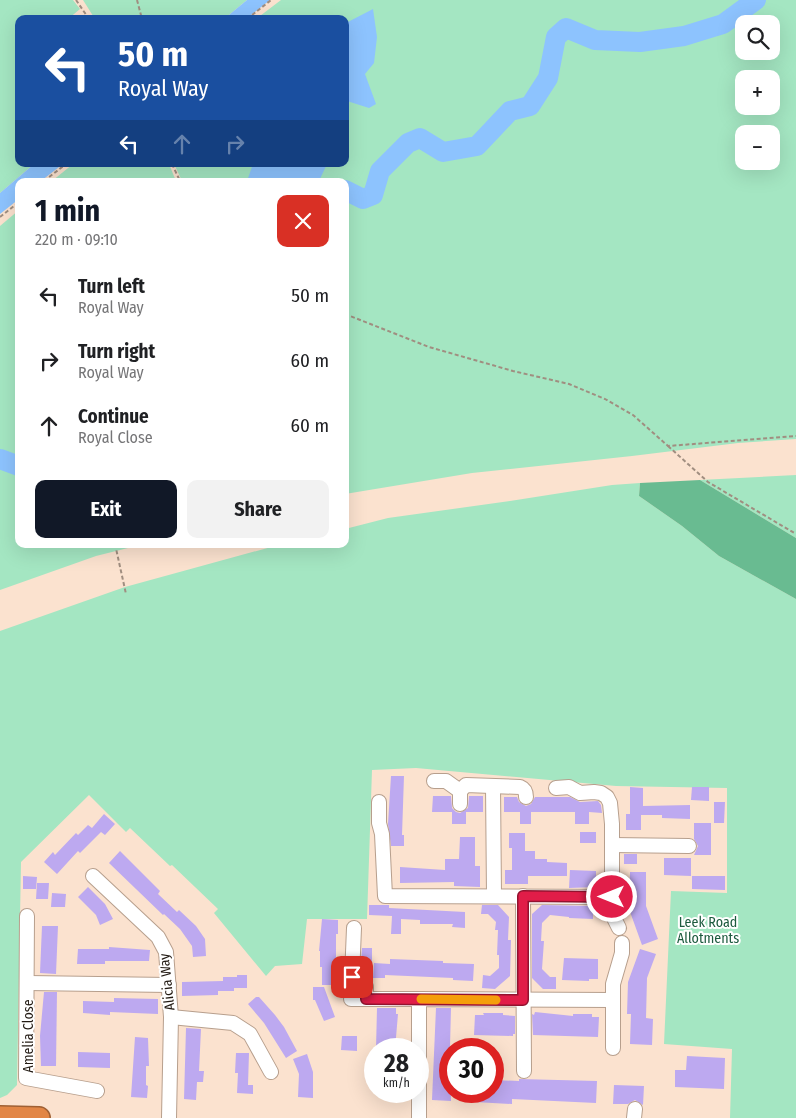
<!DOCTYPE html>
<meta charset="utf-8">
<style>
:root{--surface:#fff;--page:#f2f2f2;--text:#202124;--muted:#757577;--accent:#111827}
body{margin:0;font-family:"Fira Sans Condensed",sans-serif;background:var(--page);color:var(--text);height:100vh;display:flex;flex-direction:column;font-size:19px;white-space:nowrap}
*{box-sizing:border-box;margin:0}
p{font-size:16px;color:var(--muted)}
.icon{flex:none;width:28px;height:28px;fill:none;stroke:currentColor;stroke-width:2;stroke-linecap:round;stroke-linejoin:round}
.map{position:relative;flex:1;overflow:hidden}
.sheet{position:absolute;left:15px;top:178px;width:334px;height:370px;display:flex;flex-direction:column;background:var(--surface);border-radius:10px;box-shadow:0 5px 20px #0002}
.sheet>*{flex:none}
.guide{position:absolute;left:15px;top:15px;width:334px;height:152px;border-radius:10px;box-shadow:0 5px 20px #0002;background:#1a4fa0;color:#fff;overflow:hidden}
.buttons{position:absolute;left:735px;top:15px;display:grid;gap:10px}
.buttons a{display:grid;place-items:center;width:45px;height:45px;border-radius:10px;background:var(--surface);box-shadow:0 5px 20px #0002;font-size:25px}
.speed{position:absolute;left:364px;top:1038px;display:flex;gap:10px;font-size:25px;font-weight:700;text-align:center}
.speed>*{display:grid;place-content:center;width:65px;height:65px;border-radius:50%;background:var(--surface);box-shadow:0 5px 20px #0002;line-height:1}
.speed small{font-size:12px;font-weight:400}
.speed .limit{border:8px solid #d22;background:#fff;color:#111}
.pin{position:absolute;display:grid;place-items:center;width:42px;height:42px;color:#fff;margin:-21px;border-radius:10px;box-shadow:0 2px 8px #0006}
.me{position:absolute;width:55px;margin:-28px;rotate:270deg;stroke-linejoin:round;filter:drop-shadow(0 0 4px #0008)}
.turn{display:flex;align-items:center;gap:18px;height:105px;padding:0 20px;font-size:22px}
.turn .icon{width:65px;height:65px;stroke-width:2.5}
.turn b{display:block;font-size:35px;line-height:42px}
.lanes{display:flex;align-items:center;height:48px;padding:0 20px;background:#0003;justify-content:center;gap:25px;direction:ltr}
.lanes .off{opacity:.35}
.round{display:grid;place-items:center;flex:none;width:52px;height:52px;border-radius:10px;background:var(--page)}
.summary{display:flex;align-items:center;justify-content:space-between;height:85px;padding:0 20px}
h1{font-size:30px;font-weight:700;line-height:38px;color:var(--accent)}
.cta{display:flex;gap:10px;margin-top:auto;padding:10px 20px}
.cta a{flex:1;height:58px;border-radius:10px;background:var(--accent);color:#fff;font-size:20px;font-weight:700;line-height:58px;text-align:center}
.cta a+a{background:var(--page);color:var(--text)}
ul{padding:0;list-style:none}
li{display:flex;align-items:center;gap:15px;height:65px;padding:0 20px}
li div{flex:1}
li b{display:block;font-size:19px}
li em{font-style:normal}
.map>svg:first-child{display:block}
</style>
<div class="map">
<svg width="796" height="1118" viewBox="0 0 796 1118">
<rect width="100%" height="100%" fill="#fbe2cf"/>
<g fill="#a4e6c2" fill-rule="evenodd">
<polygon points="0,0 73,0 80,9 68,19 19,19 19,164 34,164 0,193"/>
<polygon points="83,0 247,0 224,19 95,19"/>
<path d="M281 0H796V439L738 443 632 456 472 473 345 494V181H182L174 164H345V19H256ZM744 24H771V51H744ZM744 79H771V106H744ZM744 134H771V161H744Z"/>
<polygon points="73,164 169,164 176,181 52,181"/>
<polygon points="19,210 19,544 144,544 96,556 0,590 0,226"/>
<polygon points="796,475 796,538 700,480"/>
<polygon points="640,483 639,496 682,526 719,556 796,599 796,1118 730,1118 732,1049 664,1044 671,891 727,893 727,788 616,786 416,768 372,770 367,919 307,919 302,964 275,966 266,976 214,913 218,909 172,865 170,866 130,828 126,832 89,795 21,862 17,1085 7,1095 0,1098 0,631 125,587 282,544 345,544 345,529 388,518 510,501 612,485"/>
</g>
<polygon fill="#69bb91" points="700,480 796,538 796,599 719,556 682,526 639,496 640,483"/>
<g fill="#8dc3fe">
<polygon points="247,0 270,0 246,19 224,19"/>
<polygon points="373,9 377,37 374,63 365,74 376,104 369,108 347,101 345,102 345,26 346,23"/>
<polygon points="34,164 63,164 41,181 19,181 19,199 0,214 0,193"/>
<polygon points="253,164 327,164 319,181 247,181"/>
</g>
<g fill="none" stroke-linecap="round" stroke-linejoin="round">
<g stroke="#8dc3fe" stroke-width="20">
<polyline points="345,190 363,199 373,195 380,171 408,143 420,138 443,152 477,146 510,111 530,106 548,78 556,37 566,28 595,40 640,42 684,36 723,24 756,0"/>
<polyline points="0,459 19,466"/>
</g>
</g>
<g fill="#bda9f0">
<polygon points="391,776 404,776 402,835 404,835 404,846 391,846 388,824"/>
<polygon points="630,787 643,788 643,806 690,805 690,819 662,818 662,815 641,815 641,830 626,830 626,814 630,814"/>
<polygon points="692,787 709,787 709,801 691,800"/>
<polygon points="433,796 451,796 452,808 456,812 460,813 468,808 469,796 483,796 483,812 466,812 466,824 452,824 452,812 432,812"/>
<polygon points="504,797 517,797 519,802 526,806 531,804 535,797 570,797 580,802 598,801 601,805 602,813 589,812 589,824 575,824 575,812 531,812 531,824 520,824 520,812 504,812"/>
<polygon points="714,802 725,802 724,823 714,823"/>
<polygon points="104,814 115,824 105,835 101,832 80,853 78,851 57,874 44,862 53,852 55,855 76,833 78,835 88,825 92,828"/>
<polygon points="694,823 711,823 711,855 694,855 698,846 694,839"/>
<rect x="580" y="832" width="16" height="11"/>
<polygon points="509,833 525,833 525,851 535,851 535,859 547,859 547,862 567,863 567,876 528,876 528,884 505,884 505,870 512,870 512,848 509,848"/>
<polygon points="460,837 475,837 475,866 480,866 480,887 454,886 454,882 400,883 400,867 445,870 445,859 459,859"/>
<polygon points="120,851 160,891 158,894 177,912 179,910 196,926 205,939 206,956 193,957 192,946 180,929 164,914 163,915 109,863"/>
<rect x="624" y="854" width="13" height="10"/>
<polygon points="664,858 691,858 691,876 664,875"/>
<polygon points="570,870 596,871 596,887 569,888"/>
<polygon points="630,872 646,872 646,906 658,939 642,945 629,909"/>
<polygon points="23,876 37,877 36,889 23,889"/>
<polygon points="692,876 725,876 725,890 692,889"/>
<polygon points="37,883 49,883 48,899 36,899"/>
<polygon points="88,887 105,904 113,919 100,925 96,915 78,897"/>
<polygon points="52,893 66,894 65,907 51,907"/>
<polygon points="369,905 389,905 389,908 465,912 465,928 452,927 453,924 420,924 420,920 401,919 401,934 391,934 392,916 369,915"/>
<polygon points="482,905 498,905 509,917 508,940 511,940 510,976 495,989 482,988 483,975 490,976 499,968 499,955 497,955 498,930 495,930 496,922 488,914 481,914"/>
<polygon points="542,905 593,906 593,919 569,918 569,917 550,915 542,923 541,941 544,941 542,969 550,977 556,977 556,989 543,989 532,978 532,914"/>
<polygon points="322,919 338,920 338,934 336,934 336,985 322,985 322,967 320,967 320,951 319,951"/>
<polygon points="42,926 58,926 56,974 40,973"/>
<polygon points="109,947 150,950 149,961 105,961 105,964 77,964 78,949 109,949"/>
<polygon points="362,948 372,948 372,963 361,962"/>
<polygon points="640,949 656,954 647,978 646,1018 653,1019 652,1045 630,1044 631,1014 627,1014 628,982"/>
<polygon points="564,958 598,959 598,979 589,979 589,981 562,980"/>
<polygon points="390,959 443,961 443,963 474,964 473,981 453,980 453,978 385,975 385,978 373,978 374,963 390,964"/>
<polygon points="237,975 247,975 247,988 234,988 234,991 218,991 218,995 182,996 182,982 223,981 223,977 237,977"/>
<polygon points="313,987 324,987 335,1017 324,1021 315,1000 313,1000"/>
<polygon points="44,992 57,992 56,1066 41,1066 40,1036"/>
<polygon points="256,997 259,997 275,1015 284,1027 297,1051 286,1058 264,1023 248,1004"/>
<polygon points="114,998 158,999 158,1014 110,1012 110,1015 83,1013 83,1001 114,1002"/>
<polygon points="377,1008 396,1008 396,1014 398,1014 395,1049 376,1049"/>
<polygon points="436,1008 451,1008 450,1047 451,1101 432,1100"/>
<polygon points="535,1012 573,1016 573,1014 592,1014 592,1017 599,1017 598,1037 533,1035 532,1014 534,1015"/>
<polygon points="483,1013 503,1013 503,1015 515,1016 515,1034 513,1034 513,1036 474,1035 475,1015 484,1015"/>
<polygon points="186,1028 201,1029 199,1071 204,1071 203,1082 197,1082 196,1100 184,1099"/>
<polygon points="342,1036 357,1036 357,1051 341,1050"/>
<polygon points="135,1037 148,1038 149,1066 146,1066 146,1085 148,1086 147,1098 131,1097"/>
<polygon points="78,1052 110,1053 110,1068 78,1067"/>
<polygon points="236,1053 249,1053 248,1085 253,1085 253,1094 237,1093 238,1073 235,1073"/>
<polygon points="307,1054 313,1072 313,1098 298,1097 299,1074 293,1059"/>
<polygon points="687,1056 725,1058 724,1089 675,1087 675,1070 686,1070"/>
<polygon points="519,1079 597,1081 596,1103 512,1099 512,1104 475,1102 475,1091 492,1091 492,1080 519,1081"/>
<polygon points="614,1085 644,1086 643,1105 635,1100 628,1104 613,1104"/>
</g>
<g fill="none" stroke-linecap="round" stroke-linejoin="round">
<g stroke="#b79f8d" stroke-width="16">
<g id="minor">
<polyline points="434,781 446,781 460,791"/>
<polyline points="493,786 494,896"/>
<polyline points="556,788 569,787 580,793 594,792 601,793 607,797 610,803 612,824 612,914 619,928"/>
<polyline points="379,802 379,823 382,834 385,896 612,897"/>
<path d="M460 804V791L466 785 520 787C525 789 526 792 526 797"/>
<polyline points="612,845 689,846"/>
<polyline points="93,876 158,937 166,952 171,1017 169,1118"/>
<polyline points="523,896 524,1071"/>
<polyline points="27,916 26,1078 97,1091"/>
<polyline points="354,928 352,977 366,987 366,999"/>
<polyline points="28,983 169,985"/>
<polyline points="351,999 419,999"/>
<polyline points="171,1017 233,1023 250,1034 271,1072"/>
<polyline points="613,1048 613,984 622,953 622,943"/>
<polyline points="419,1118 419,999 613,1000"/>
<polyline points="634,1118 635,1109"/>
</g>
</g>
<g stroke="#9f6034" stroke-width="24">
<polyline id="highway" points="0,1117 39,1118"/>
</g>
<g stroke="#a08e80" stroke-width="2" stroke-dasharray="4 2.5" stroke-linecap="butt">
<polyline points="76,0 89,19"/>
<polyline points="137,0 142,19"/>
<polyline points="247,19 271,0"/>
<polyline points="172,164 180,181"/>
<polyline points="44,181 66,164"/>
<polyline points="0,217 19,202"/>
<polyline points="345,314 429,347 513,371 569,384 605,399 633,415 668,446 796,436"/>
<polyline points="668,446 708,482 796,534"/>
<polyline points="115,544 126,594"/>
</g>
<use href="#minor" stroke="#fff" stroke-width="14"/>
<use href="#highway" stroke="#e28646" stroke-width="21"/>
</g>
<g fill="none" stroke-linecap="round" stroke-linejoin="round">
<g stroke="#92132f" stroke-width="12">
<polyline id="route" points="352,977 366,988 366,999 523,1000 523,896 612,897"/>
</g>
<use href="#route" stroke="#e11d48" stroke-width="9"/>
<polyline stroke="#f59e0b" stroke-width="9" points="421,999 496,1000"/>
</g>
<g text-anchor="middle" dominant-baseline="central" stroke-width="4" stroke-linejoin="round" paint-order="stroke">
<g font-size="14" fill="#1c5a3e" stroke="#fff">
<text x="708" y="922">Leek Road<tspan x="708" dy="16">Allotments</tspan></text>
</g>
<g font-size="14" fill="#221a13" stroke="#fff">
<text transform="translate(167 982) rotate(-96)">Alicia Way</text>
<text transform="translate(28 1036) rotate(-90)">Amelia Close</text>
</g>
</g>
</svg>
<div class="buttons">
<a><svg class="icon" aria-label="search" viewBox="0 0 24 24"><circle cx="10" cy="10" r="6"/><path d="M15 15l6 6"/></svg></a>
<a>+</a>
<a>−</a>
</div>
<div class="speed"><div>28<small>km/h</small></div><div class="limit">30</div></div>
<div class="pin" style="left:352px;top:977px;background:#d93025"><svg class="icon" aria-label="arrive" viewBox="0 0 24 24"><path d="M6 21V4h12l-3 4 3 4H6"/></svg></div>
<svg class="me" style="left:612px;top:897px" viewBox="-20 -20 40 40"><circle r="17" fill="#e11d48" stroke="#fff" stroke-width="3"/><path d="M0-11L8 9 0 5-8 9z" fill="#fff"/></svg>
<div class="guide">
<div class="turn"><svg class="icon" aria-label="left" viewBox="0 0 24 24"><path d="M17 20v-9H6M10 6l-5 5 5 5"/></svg><div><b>50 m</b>Royal Way</div></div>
<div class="lanes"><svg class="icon" aria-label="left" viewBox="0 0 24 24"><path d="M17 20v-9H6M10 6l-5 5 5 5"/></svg><svg class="icon off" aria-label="ahead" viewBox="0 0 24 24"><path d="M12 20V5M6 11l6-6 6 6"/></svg><svg class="icon off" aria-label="right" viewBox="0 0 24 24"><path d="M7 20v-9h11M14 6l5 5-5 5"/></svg></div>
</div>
<section class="sheet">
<div class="summary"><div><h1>1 min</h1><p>220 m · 09:10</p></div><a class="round" style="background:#d93025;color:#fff"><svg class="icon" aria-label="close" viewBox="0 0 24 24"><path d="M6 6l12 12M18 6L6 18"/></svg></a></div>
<ul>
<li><svg class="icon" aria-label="left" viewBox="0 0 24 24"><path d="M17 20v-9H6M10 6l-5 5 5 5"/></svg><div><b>Turn left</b><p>Royal Way</p></div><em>50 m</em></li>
<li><svg class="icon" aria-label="right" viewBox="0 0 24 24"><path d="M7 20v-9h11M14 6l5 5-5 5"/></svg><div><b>Turn right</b><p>Royal Way</p></div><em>60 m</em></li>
<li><svg class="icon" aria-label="ahead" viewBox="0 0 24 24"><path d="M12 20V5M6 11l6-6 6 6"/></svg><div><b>Continue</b><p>Royal Close</p></div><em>60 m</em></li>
</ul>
<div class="cta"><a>Exit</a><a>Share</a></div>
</section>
</div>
